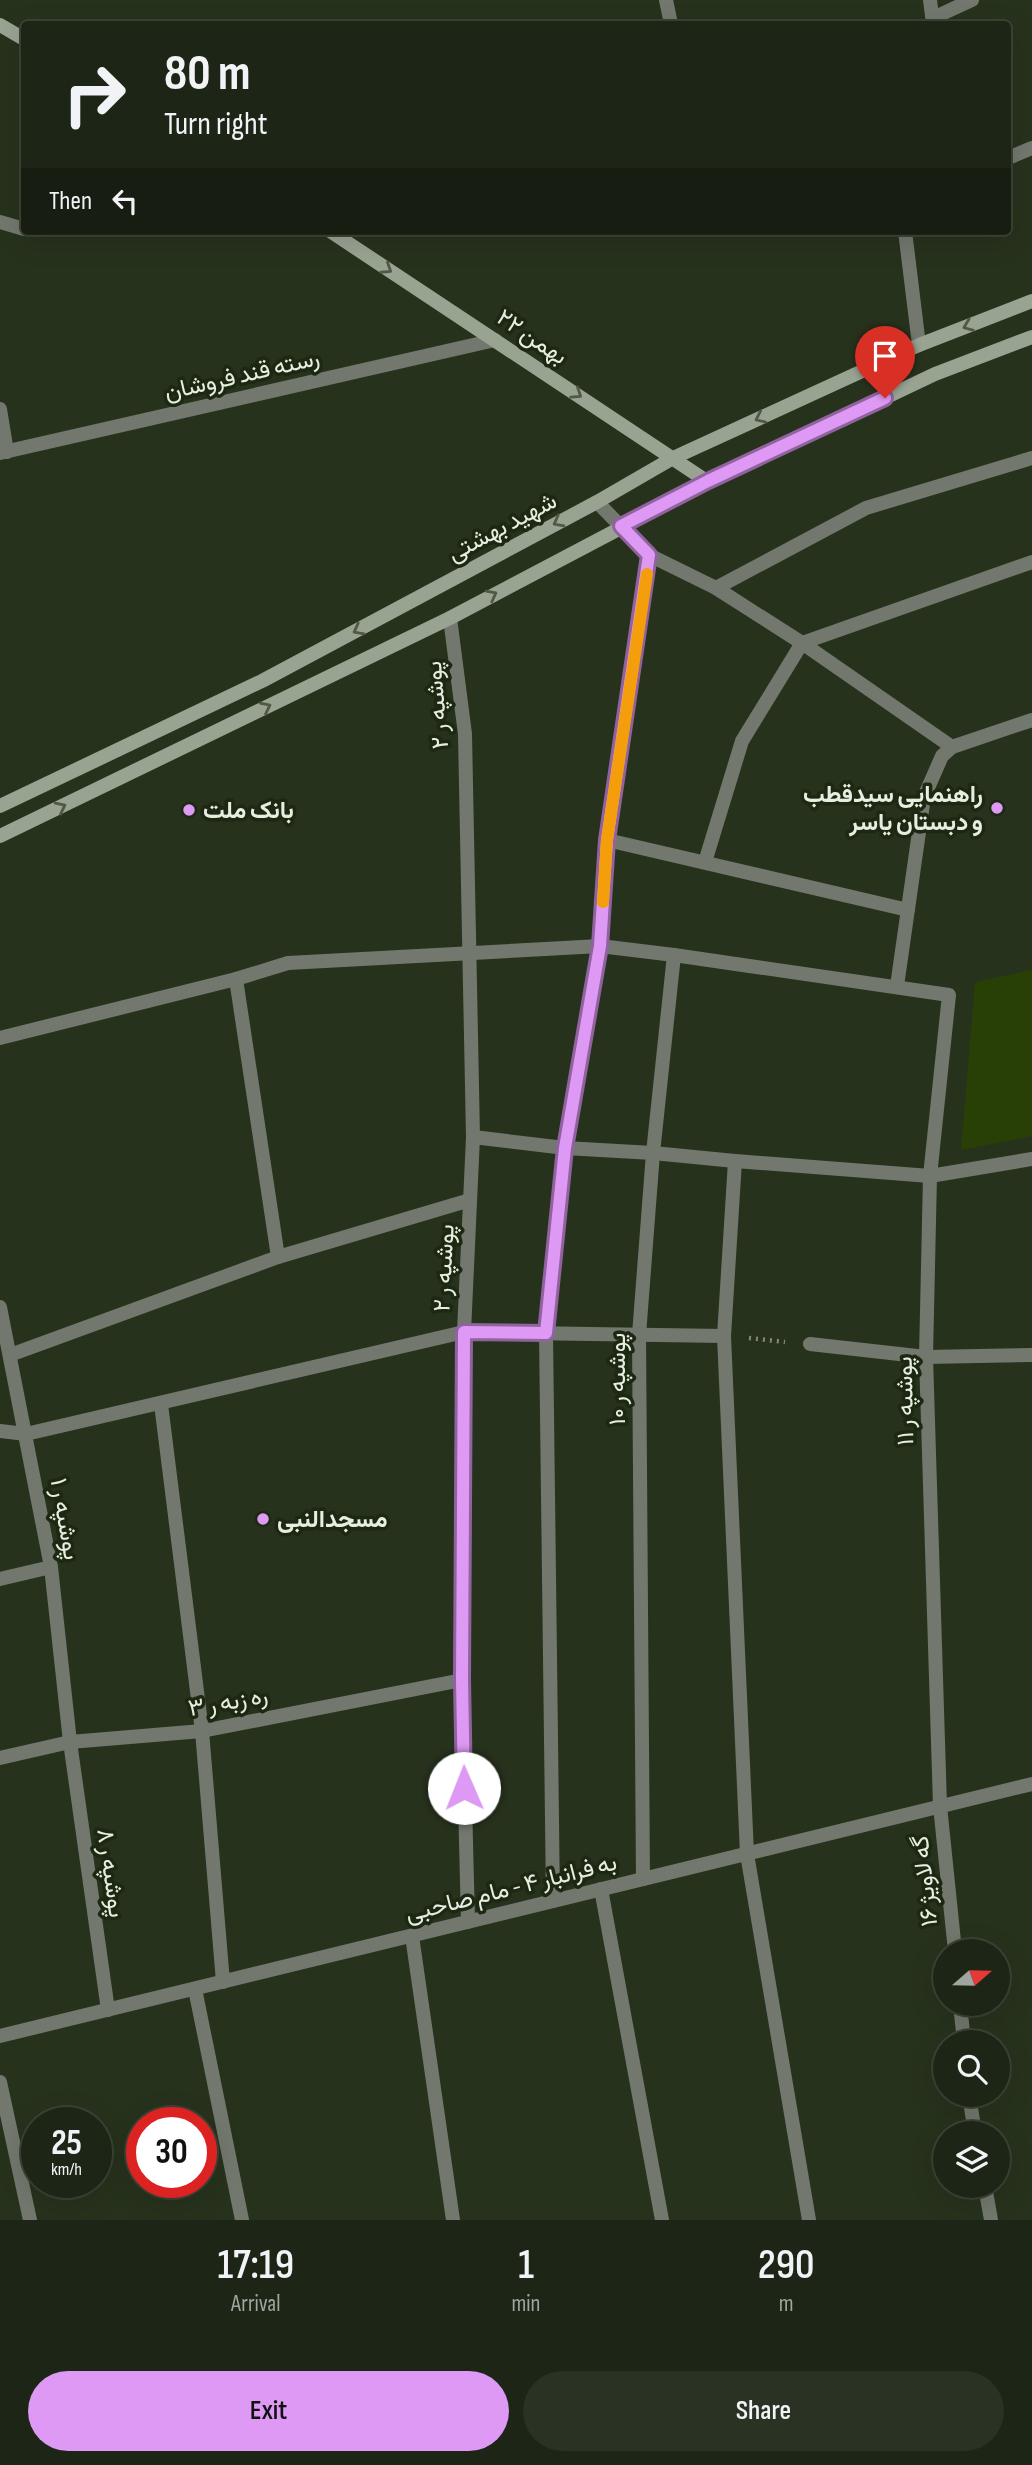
<!DOCTYPE html>
<meta charset="utf-8">
<style>
:root{--surface:#1d2616;--page:#2a3223;--text:#f1f3f6;--muted:#a0a5a1;--line:#3b4335;--accent:#dd99f3}
body{margin:0;font-family:"Sofia Sans Condensed",Vazirmatn,sans-serif;background:var(--page);color:var(--text);height:100vh;display:flex;flex-direction:column;font-size:26px;white-space:nowrap}
*{box-sizing:border-box;margin:0}
p{font-size:23px;color:var(--muted)}
.icon{flex:none;width:38px;height:38px;fill:none;stroke:currentColor;stroke-width:2;stroke-linecap:round;stroke-linejoin:round}
.map{position:relative;height:2220px;overflow:hidden}
.side{display:flex;flex-direction:column;background:var(--surface);flex:1}
.side>*{flex:none}
.hud{position:absolute;left:21px;top:21px;width:990px;height:214px;border-radius:7px;box-shadow:0 7px 28px #0002,0 0 0 2px var(--line);background:#1d2616;color:var(--text);overflow:hidden}
.needle{width:46px;rotate:70deg}
.tools{position:absolute;left:933px;top:1939px;display:grid;gap:14px}
.tools a{display:grid;place-items:center;width:77px;height:77px;border-radius:50%;background:var(--surface);box-shadow:0 7px 28px #0002,0 0 0 2px var(--line);font-size:35px}
.speed{position:absolute;left:21px;top:2107px;display:flex;gap:14px;font-size:35px;font-weight:700;text-align:center}
.speed>*{display:grid;place-content:center;width:91px;height:91px;border-radius:50%;background:var(--surface);box-shadow:0 7px 28px #0002,0 0 0 2px var(--line);line-height:1}
.speed small{font-size:18px;font-weight:400}
.speed .limit{border:10px solid #d22;background:#fff;color:#111}
.pin{position:absolute;display:grid;place-items:center;width:60px;height:60px;color:#fff;margin:-72px -30px;border-radius:50% 50% 50% 0;rotate:-45deg;box-shadow:0 0 7px #0007}
.pin .icon{rotate:45deg}
.me{position:absolute;width:77px;margin:-38px;rotate:359deg;stroke-linejoin:round;filter:drop-shadow(0 0 5px #0008)}
.turn{display:flex;align-items:center;gap:24px;height:147px;padding:0 28px;font-size:32px}
.turn .icon{width:91px;height:91px;stroke-width:2.5}
.turn b{display:block;font-size:49px;line-height:60px}
.then{display:flex;align-items:center;height:66px;padding:0 28px;background:#0003;gap:14px;font-size:26px}
.eta{display:flex;justify-content:space-evenly;align-items:center;height:119px;text-align:center}
.eta b{font-size:42px;font-weight:600;line-height:49px}
.button{display:flex;gap:14px;margin-top:auto;padding:14px 28px}
.button a{flex:1;height:80px;border-radius:42px;background:var(--accent);color:#111;font-size:28px;font-weight:600;line-height:80px;text-align:center}
.button a+a{background:var(--page);color:var(--text)}
.map>svg:first-child{display:block}
</style>
<div class="map">
<svg width="1032" height="2220" viewBox="0 0 1032 2220">
<rect width="100%" height="100%" fill="#27321d"/>
<polygon fill="#284006" points="1032,970 1032,1136 961,1150 975,982"/>
<g fill="none" stroke-linecap="round" stroke-linejoin="round">
<polyline stroke="#818a79" stroke-width="4.5" stroke-dasharray="2 5" stroke-linecap="butt" points="749,1338 785,1342"/>
<g stroke="#72786e" stroke-width="14">
<polyline points="1008,158 1032,148"/>
<polyline points="0,222 24,229"/>
<polyline points="0,409 7,452"/>
</g>
<g stroke="#72786e" stroke-width="14">
<polyline points="666,0 671,24"/>
<polyline points="930,0 933,24"/>
<polyline points="933,18 972,0"/>
<polyline points="905,231 919,345"/>
<polyline points="0,453 495,340"/>
<polyline points="597,502 649,555 716,588 802,643 952,747"/>
<polyline points="716,588 866,508 1032,458"/>
<polyline points="450,618 465,734 473,1137 464,1332 462,1680 468,1922"/>
<polyline points="607,840 908,910"/>
<polyline points="705,862 742,741 802,643 1032,562"/>
<polyline points="674,955 949,995 930,1176 926,1357 940,1806 955,1951"/>
<polyline points="236,979 278,1257"/>
<polyline points="897,986 924,797 942,756 952,747 1032,720"/>
<polyline points="0,1038 236,979 288,963 600,946 674,955 653,1153 639,1335 643,1879"/>
<polyline points="473,1137 565,1148 653,1153 735,1161 930,1176 1032,1159"/>
<polyline points="735,1161 724,1336 747,1854 809,2220"/>
<polyline points="0,1307 51,1567 70,1742 108,2010"/>
<polyline points="810,1344 926,1357 1032,1355"/>
<polyline points="10,1355 278,1257 470,1200"/>
<polyline points="161,1404 202,1731 223,1982"/>
<polyline points="0,1431 26,1434 464,1332 724,1336"/>
<polyline points="0,1579 51,1567"/>
<polyline points="0,1758 70,1742 202,1731 462,1680"/>
<polyline points="601,1889 662,2220"/>
<polyline points="553,1901 546,1333 565,1148 600,946 607,840 649,555"/>
<polyline points="412,1936 453,2220"/>
<polyline points="195,1989 242,2220"/>
<polyline points="960,2004 964,2042"/>
<polyline points="0,2036 1032,1784"/>
<polyline points="0,2082 30,2220"/>
<polyline points="969,2095 975,2133"/>
<polyline points="985,2186 991,2220"/>
</g>
<g stroke="#99a392" stroke-width="14">
<polyline points="0,25 24,39"/>
<polyline points="330,231 708,482"/>
<polyline points="0,806 262,681 597,502 673,458 919,345 1032,301"/>
<polyline points="0,836 450,618 708,482 935,374 1032,337"/>
</g>
</g>
<defs><path id="oneway-chevron" d="M-2-3.5L2.5 0L-2 3.5" fill="none" stroke-width="1.6" stroke-linecap="round" stroke-linejoin="round" transform="scale(1.75)"/></defs>
<g stroke="#4f5946">
<use href="#oneway-chevron" transform="translate(387 269) rotate(33)"/>
<use href="#oneway-chevron" transform="translate(968 326) rotate(159)"/>
<use href="#oneway-chevron" transform="translate(577 394) rotate(34)"/>
<use href="#oneway-chevron" transform="translate(760 418) rotate(155)"/>
<use href="#oneway-chevron" transform="translate(558 522) rotate(152)"/>
<use href="#oneway-chevron" transform="translate(492 595) rotate(-28)"/>
<use href="#oneway-chevron" transform="translate(358 630) rotate(152)"/>
<use href="#oneway-chevron" transform="translate(266 707) rotate(-26)"/>
<use href="#oneway-chevron" transform="translate(61 807) rotate(-26)"/>
</g>
<g fill="none" stroke-linecap="round" stroke-linejoin="round">
<g stroke="#90639e" stroke-width="18">
<polyline id="route" points="464,1788 462,1680 464,1332 546,1333 565,1148 600,946 607,840 649,555 621,526 708,481 885,398"/>
</g>
<use href="#route" stroke="#dd99f3" stroke-width="12"/>
<polyline stroke="#f59e0b" stroke-width="12" points="603,902 607,840 647,574"/>
</g>
<g fill="#dd99f3" stroke="#1d2813" stroke-width="2.5">
<circle cx="997" cy="808" r="7"/>
<circle cx="189" cy="810" r="7"/>
<circle cx="263" cy="1519" r="7"/>
</g>
<g text-anchor="middle" dominant-baseline="central" stroke-width="7" stroke-linejoin="round" paint-order="stroke">
<g font-size="24" fill="#e7eee1" stroke="#1d2813">
<text transform="translate(532 337) rotate(34)">۲۲ بهمن</text>
<text transform="translate(242 375) rotate(-13)">رسته قند فروشان</text>
<text transform="translate(502 527) rotate(-28)">شهید بهشتی</text>
<text transform="translate(437 705) rotate(-95)">پوشپه ر ۲</text>
<text transform="translate(444 1268) rotate(-87)">پوشپه ر ۲</text>
<text transform="translate(617 1379) rotate(-90)">پوشپه ر ۱۰</text>
<text transform="translate(905 1401) rotate(-91)">پوشپه ر ۱۱</text>
<text transform="translate(65 1519) rotate(80)">۱ پوشپه ر</text>
<text transform="translate(228 1702) rotate(-10)">ره زبه ر ۳</text>
<text transform="translate(111 1873) rotate(82)">پوشپە ر ۸</text>
<text transform="translate(925 1881) rotate(-96)">۱۶ گه لاویژ</text>
<text transform="translate(511 1888) rotate(-14)">به فرانبار ۴ - مام صاحبی</text>
</g>
<g font-size="24" font-weight="bold" fill="#e7eee1" stroke="#1d2813" text-anchor="start">
<text x="983" y="794" text-anchor="end">راهنمایی سیدقطب<tspan x="983" dy="28">و دبستان یاسر</tspan></text>
<text x="203" y="810">بانک ملت</text>
<text x="277" y="1519">مسجدالنبی</text>
</g>
</g>
</svg>
<div class="tools">
<a><svg class="needle" viewBox="-14 -14 28 28"><path d="M0-13l5 13h-10z" fill="#e53935"/><path d="M0 13l5-13h-10z" fill="#a0a5a1"/></svg></a>
<a><svg class="icon" aria-label="search" viewBox="0 0 24 24"><circle cx="10" cy="10" r="6"/><path d="M15 15l6 6"/></svg></a>
<a><svg class="icon" aria-label="layers" viewBox="0 0 24 24"><path d="M12 4l9 5-9 5-9-5zM3 14l9 5 9-5"/></svg></a>
</div>
<div class="speed"><div>25<small>km/h</small></div><div class="limit">30</div></div>
<div class="pin" style="left:885px;top:398px;background:#d93025"><svg class="icon" aria-label="arrive" viewBox="0 0 24 24"><path d="M6 21V4h12l-3 4 3 4H6"/></svg></div>
<svg class="me" style="left:464px;top:1788px" viewBox="-20 -20 40 40"><circle r="19" fill="#fff"/><path d="M0-13L10 11 0 6-10 11z" fill="#dd99f3"/></svg>
<div class="hud">
<div class="turn"><svg class="icon" aria-label="right" viewBox="0 0 24 24"><path d="M7 20v-9h11M14 6l5 5-5 5"/></svg><div><b>80 m</b>Turn right</div></div>
<div class="then">Then<svg class="icon" aria-label="left" viewBox="0 0 24 24"><path d="M17 20v-9H6M10 6l-5 5 5 5"/></svg></div>
</div>
</div>
<section class="side">
<div class="eta">
<div><b>17:19</b><p>Arrival</p></div>
<div><b>1</b><p>min</p></div>
<div><b>290</b><p>m</p></div>
</div>
<div class="button"><a>Exit</a><a>Share</a></div>
</section>
